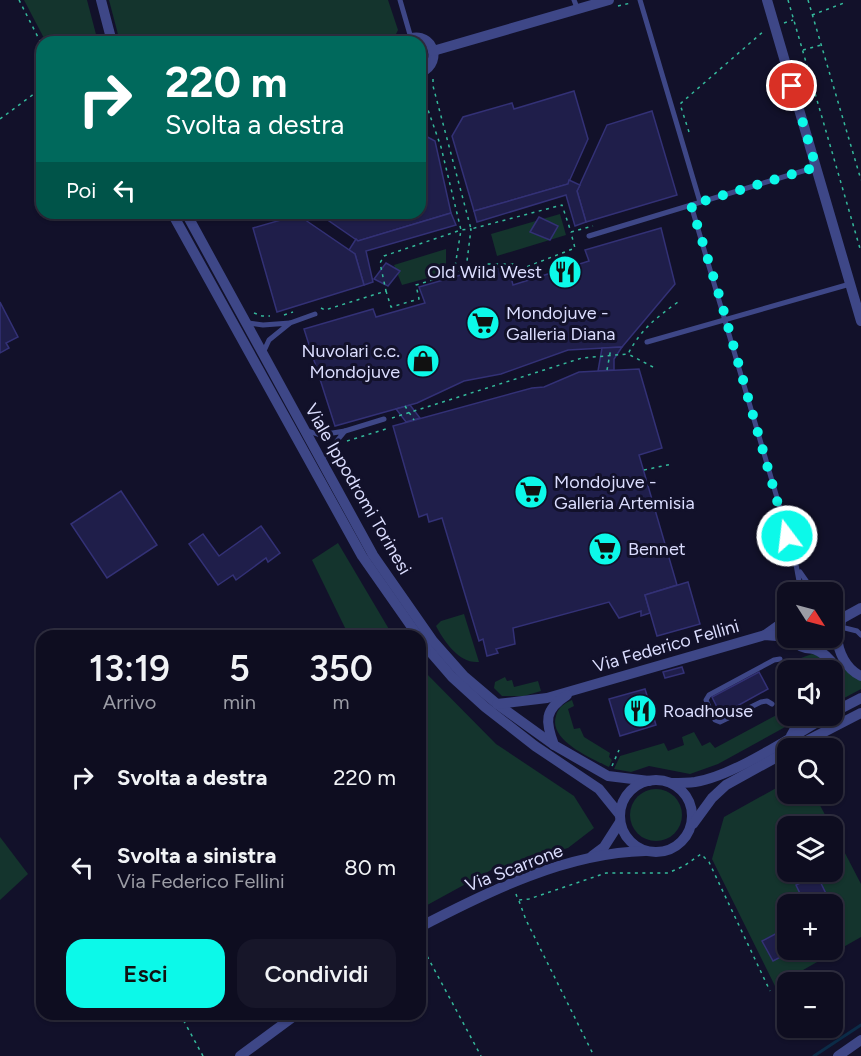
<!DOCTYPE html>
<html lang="it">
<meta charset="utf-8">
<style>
:root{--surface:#0e0d20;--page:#171629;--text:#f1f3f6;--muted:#9b9ca5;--line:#2e2d3e;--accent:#0cf9e9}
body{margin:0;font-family:Figtree,sans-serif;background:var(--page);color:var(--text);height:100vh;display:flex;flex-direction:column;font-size:22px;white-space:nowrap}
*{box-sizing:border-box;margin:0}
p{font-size:20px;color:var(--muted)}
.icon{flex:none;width:33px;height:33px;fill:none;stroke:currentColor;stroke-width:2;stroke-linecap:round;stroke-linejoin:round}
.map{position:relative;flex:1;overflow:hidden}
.details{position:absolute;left:36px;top:630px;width:390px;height:390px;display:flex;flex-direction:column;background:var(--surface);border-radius:18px;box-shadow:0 2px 4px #0004,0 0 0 2px var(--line)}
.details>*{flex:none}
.banner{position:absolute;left:36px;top:36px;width:390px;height:183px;border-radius:18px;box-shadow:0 2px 4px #0004,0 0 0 2px var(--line);background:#00695c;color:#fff;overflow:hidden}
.needle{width:39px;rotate:126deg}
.controls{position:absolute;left:777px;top:582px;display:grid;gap:12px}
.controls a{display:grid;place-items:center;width:66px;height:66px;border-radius:12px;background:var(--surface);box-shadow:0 2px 4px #0004,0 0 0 2px var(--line);font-size:30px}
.pin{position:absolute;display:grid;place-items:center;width:51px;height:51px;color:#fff;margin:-26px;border:3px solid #fff;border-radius:50%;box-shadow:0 2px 6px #0007}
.me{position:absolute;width:66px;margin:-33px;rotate:345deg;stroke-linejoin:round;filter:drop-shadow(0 0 4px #0008)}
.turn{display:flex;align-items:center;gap:21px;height:126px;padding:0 30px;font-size:27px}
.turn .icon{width:78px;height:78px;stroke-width:2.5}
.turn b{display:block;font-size:42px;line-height:51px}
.then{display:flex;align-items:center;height:57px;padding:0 30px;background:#0003;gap:12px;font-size:22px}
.eta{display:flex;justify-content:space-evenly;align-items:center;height:102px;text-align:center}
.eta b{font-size:36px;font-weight:600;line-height:42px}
.primary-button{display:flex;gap:12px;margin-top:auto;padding:12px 30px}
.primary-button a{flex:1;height:69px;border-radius:18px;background:var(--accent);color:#111;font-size:24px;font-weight:600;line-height:69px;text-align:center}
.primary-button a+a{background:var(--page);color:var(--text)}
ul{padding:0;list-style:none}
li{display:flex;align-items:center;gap:18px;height:90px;padding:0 30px}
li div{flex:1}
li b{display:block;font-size:22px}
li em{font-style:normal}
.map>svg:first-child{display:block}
</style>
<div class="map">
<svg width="861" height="1056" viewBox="0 0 861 1056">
<rect width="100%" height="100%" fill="#12112a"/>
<g fill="#14342d" fill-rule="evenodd">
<polygon points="24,0 87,0 98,42 46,42"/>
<polygon points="109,0 388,0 398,30 392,42 120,42"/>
<polygon points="560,214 566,235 497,256 491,234"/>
<polygon points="446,249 446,273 402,285 394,265"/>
<polygon points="338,543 393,636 349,636 312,560"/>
<path d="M464 614 479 662C459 664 444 641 436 626L441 621Z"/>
<polygon points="812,654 822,657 830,670 795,670 801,658"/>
<path d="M840 659 861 680V689L833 704V698C842 686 842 675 837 661Z"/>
<polygon points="420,667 496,744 574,796 594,828 568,848 493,869 420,909"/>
<polygon points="505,677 507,681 512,680 514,687 538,681 541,691 524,696 502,696 494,688 495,682"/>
<path d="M572 700 574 706 568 709 574 729 580 728 584 737 610 753 609 757 612 760 609 767C591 758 548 740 556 716 558 707 565 703 572 700Z"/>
<polygon points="786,710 788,716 791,718 787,726 718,764 690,774 649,766 631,772 614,769 620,756 664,743 668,751 684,745 682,737 694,732 702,746 710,742 715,748"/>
<path d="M787 782 788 794H814L831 826H788V872H832L833 830 861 884V937L775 986 712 859 724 817ZM788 904H832V950H788Z"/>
<circle cx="656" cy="815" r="26"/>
<polygon points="0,837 28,874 0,900"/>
</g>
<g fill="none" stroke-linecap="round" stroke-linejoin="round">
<polyline stroke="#0c2c48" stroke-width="3" points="814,1056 861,1025"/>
</g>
<g fill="#1f1e4a" stroke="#333176" stroke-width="1.5">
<polygon points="574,91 588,139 568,184 474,211 452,136 463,117 512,103 514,109"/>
<polygon points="652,111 677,195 586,222 577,191 607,125"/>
<polygon points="420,133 435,141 451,213 358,241 322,216 322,213 420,213"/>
<polygon points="569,180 580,185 577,191 586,222 575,226 566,195 477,222 474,211 568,184"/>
<polygon points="451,213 456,225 366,251 373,282 364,285 355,254 349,250 356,239 358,241"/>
<polygon points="298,215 355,254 364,285 277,312 253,228"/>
<polygon points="539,217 558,226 550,240 530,232"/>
<polygon points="661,228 675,284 622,347 568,350 501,374 464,381 417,403 335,426 304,329 373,309 376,317 425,303 419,287 485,268 509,269 513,285 589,261 585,250"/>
<polygon points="386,263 400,271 388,286 374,279"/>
<polygon points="0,302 18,337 6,343 9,348 0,353"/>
<polygon points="622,347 614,359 614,370 598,371 602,348"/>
<polygon points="639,369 662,448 639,455 677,585 645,595 650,613 641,616 641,611 619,618 609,602 513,628 515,644 496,649 498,653 487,656 483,639 479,641 442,518 429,522 427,514 419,517 393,426 532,388 544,387 579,372"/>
<polygon points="410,405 420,418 406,422 396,409"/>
<polygon points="121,491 157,545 107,578 71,524"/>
<polygon points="261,526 280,553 268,562 266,558 236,580 233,575 218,585 189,544 203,534 219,556"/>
<polygon points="688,582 700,624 657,636 645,595"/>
<polygon points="682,667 684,673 665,678 663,672"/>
<polygon points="759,672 768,689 721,715 712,697"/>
<polygon points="645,689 656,725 620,736 609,699"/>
<polygon points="817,875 831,904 814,904 813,902 805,904 796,885"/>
<polygon points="779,932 783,940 788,938 788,950 794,950 773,961 762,941"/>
</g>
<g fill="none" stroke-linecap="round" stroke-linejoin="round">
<g stroke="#34b99b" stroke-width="1.5" stroke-dasharray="3 4.5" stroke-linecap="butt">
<polyline points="19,0 42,45"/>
<polyline points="788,0 861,252"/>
<polyline points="808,0 861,180"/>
<polyline points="618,6 631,3"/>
<polyline points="812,15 844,3"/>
<polyline points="784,23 793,20"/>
<polyline points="803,50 821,45"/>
<polyline points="433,79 433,86 471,229 562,205 571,232 593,226"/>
<polyline points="0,119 42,88"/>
<polyline points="689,132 680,104 765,30"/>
<polyline points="454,273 461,230 471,229 466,269"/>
<polyline points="386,291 391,307 419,299 416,285 484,264 513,264 516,271 575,248 571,233"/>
<polyline points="321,308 325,310 386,291 380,263 384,256 461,230 441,147 420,87"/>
<polyline points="254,313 262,316 270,316"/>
<polyline points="284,315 293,312"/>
<path d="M653 367 628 354C641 329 656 318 678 302"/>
<polyline points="607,370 611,348"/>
<polyline points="405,406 414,420"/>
<polyline points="392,418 582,358 628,354"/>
<polyline points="347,441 386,429 387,427"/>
<polyline points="644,470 672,464"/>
<polyline points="793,670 820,664"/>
<polyline points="783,698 788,705"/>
<polyline points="612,766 619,750"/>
<polyline points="516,894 518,900 529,899 606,873 668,873 684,866 701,854 709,862 770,991"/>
<polyline points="519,901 526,920 594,1056"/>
<polyline points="420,943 481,1056"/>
<polyline points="180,1014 203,1056"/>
</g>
<g stroke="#3e4787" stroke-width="5">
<polyline points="400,0 411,38"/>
<polyline points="574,0 578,10"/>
<polyline points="640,0 700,202"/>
<polyline points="691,205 795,559 799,581 798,592"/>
<polyline points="589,236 816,167"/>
<polyline points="248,323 263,325 290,323 269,340 263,353"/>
<polyline points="290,323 315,314"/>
<polyline points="647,342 850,284"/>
<polyline points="308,431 320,435 345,431 322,459"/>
<polyline points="345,431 384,419"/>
<polyline points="800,572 814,592"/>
<polyline points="841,627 857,631 861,635"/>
<polyline points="772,704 767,701 761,702 720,722 715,720 706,700 709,695 774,660 780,659"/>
</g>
<g stroke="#3e4787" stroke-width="10">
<polyline points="101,0 112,42"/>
<polyline points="767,0 861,321"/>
<path d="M404 42C429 25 447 62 420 73"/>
<polyline points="433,51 609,0"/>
<polyline points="172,213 362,556 418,636"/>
<polyline points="186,213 373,555 433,641 464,676 497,704 554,745 608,776 649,781"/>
<polyline points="841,619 861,608"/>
<polyline points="765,635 779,625 785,617"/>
<path d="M837 636C838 652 846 669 861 676"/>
<path d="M790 638C818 668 859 629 832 601"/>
<polyline points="420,640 452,677 485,707 535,746 599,789 620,815"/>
<path d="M814 649C832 656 843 673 832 692"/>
<polyline points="497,704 547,698 765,635 788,637"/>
<polyline points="832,713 861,698"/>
<polyline points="791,736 802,716"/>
<path d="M554 745C545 721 544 710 567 695"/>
<polyline points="793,748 861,713"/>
<circle cx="656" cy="816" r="36"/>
<path d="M671 783C679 783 687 783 695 782 734 776 792 736 828 716"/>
<polyline points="693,824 712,798 726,785 788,751"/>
<polyline points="592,856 604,847 620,822"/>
<path d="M420 927C489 891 566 853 645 851"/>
<polyline points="240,1056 297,1014"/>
<polyline points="838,1056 861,1040"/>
</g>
</g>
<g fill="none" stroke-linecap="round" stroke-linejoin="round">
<polyline stroke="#0cf9e9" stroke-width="10" stroke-dasharray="0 18" points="787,536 720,298 691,205 816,167 792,86"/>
</g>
<defs>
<g id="restaurant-disc" transform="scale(1.725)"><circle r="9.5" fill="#0cf9e9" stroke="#12112a"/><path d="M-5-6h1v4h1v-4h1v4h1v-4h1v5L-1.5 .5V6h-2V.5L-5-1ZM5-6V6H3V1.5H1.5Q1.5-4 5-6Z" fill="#111"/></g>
<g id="supermarket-disc" transform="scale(1.725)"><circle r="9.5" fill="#0cf9e9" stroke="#12112a"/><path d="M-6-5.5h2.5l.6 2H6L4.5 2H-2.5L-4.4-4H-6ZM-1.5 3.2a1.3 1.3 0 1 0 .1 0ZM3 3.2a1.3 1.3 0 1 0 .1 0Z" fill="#111"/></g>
<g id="shop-disc" transform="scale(1.725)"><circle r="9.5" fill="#0cf9e9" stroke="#12112a"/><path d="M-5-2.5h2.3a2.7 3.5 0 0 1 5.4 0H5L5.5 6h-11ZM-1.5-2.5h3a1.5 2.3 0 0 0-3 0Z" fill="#111"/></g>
</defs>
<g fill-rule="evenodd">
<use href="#restaurant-disc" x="565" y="272"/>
<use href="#supermarket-disc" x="483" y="323"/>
<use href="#shop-disc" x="423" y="361"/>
<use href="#supermarket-disc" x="531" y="492"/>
<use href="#supermarket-disc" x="605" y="549"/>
<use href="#restaurant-disc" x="640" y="711"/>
</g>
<g text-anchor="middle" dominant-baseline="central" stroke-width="6" stroke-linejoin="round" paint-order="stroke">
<g font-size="18" fill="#dbddfe" stroke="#12112a" text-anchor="start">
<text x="542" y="272" text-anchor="end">Old Wild West</text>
<text x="506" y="313">Mondojuve -<tspan x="506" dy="21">Galleria Diana</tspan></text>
<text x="400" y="351" text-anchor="end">Nuvolari c.c.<tspan x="400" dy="21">Mondojuve</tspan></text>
<text x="554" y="482">Mondojuve -<tspan x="554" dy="21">Galleria Artemisia</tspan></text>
<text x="628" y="549">Bennet</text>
<text x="663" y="711">Roadhouse</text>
</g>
<g font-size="18" fill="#dbddfe" stroke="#12112a">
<text transform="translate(358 489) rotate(60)">Viale Ippodromi Torinesi</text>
<text transform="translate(666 646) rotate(-16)">Via Federico Fellini</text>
<text transform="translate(514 868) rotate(-21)">Via Scarrone</text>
</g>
</g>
</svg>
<div class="controls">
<a><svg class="needle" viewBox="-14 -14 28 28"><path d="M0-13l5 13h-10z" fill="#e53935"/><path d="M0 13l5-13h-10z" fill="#9b9ca5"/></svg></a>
<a><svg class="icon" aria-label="sound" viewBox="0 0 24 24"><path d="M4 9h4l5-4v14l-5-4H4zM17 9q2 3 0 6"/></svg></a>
<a><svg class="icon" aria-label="search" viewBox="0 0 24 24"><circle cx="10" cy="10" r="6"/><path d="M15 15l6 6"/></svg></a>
<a><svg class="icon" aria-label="layers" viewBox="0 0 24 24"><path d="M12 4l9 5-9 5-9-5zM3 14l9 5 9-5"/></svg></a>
<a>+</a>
<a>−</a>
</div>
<div class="pin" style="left:792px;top:86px;background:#d93025"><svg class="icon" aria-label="arrive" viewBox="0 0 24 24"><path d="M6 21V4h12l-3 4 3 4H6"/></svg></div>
<svg class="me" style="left:787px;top:536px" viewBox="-20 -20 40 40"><circle r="17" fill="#0cf9e9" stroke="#fff" stroke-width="3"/><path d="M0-11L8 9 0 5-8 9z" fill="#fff"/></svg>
<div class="banner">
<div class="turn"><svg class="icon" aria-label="right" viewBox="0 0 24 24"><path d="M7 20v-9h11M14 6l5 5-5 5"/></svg><div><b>220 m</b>Svolta a destra</div></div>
<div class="then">Poi<svg class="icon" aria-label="left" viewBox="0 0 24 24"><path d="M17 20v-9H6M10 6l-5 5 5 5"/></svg></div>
</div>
<section class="details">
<div class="eta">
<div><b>13:19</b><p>Arrivo</p></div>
<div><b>5</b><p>min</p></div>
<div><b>350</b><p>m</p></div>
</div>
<ul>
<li><svg class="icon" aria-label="right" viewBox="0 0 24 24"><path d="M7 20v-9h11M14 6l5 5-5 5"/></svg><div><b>Svolta a destra</b></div><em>220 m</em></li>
<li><svg class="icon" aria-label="left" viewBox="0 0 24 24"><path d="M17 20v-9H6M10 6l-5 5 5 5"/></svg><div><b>Svolta a sinistra</b><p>Via Federico Fellini</p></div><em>80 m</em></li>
</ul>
<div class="primary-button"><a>Esci</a><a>Condividi</a></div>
</section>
</div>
